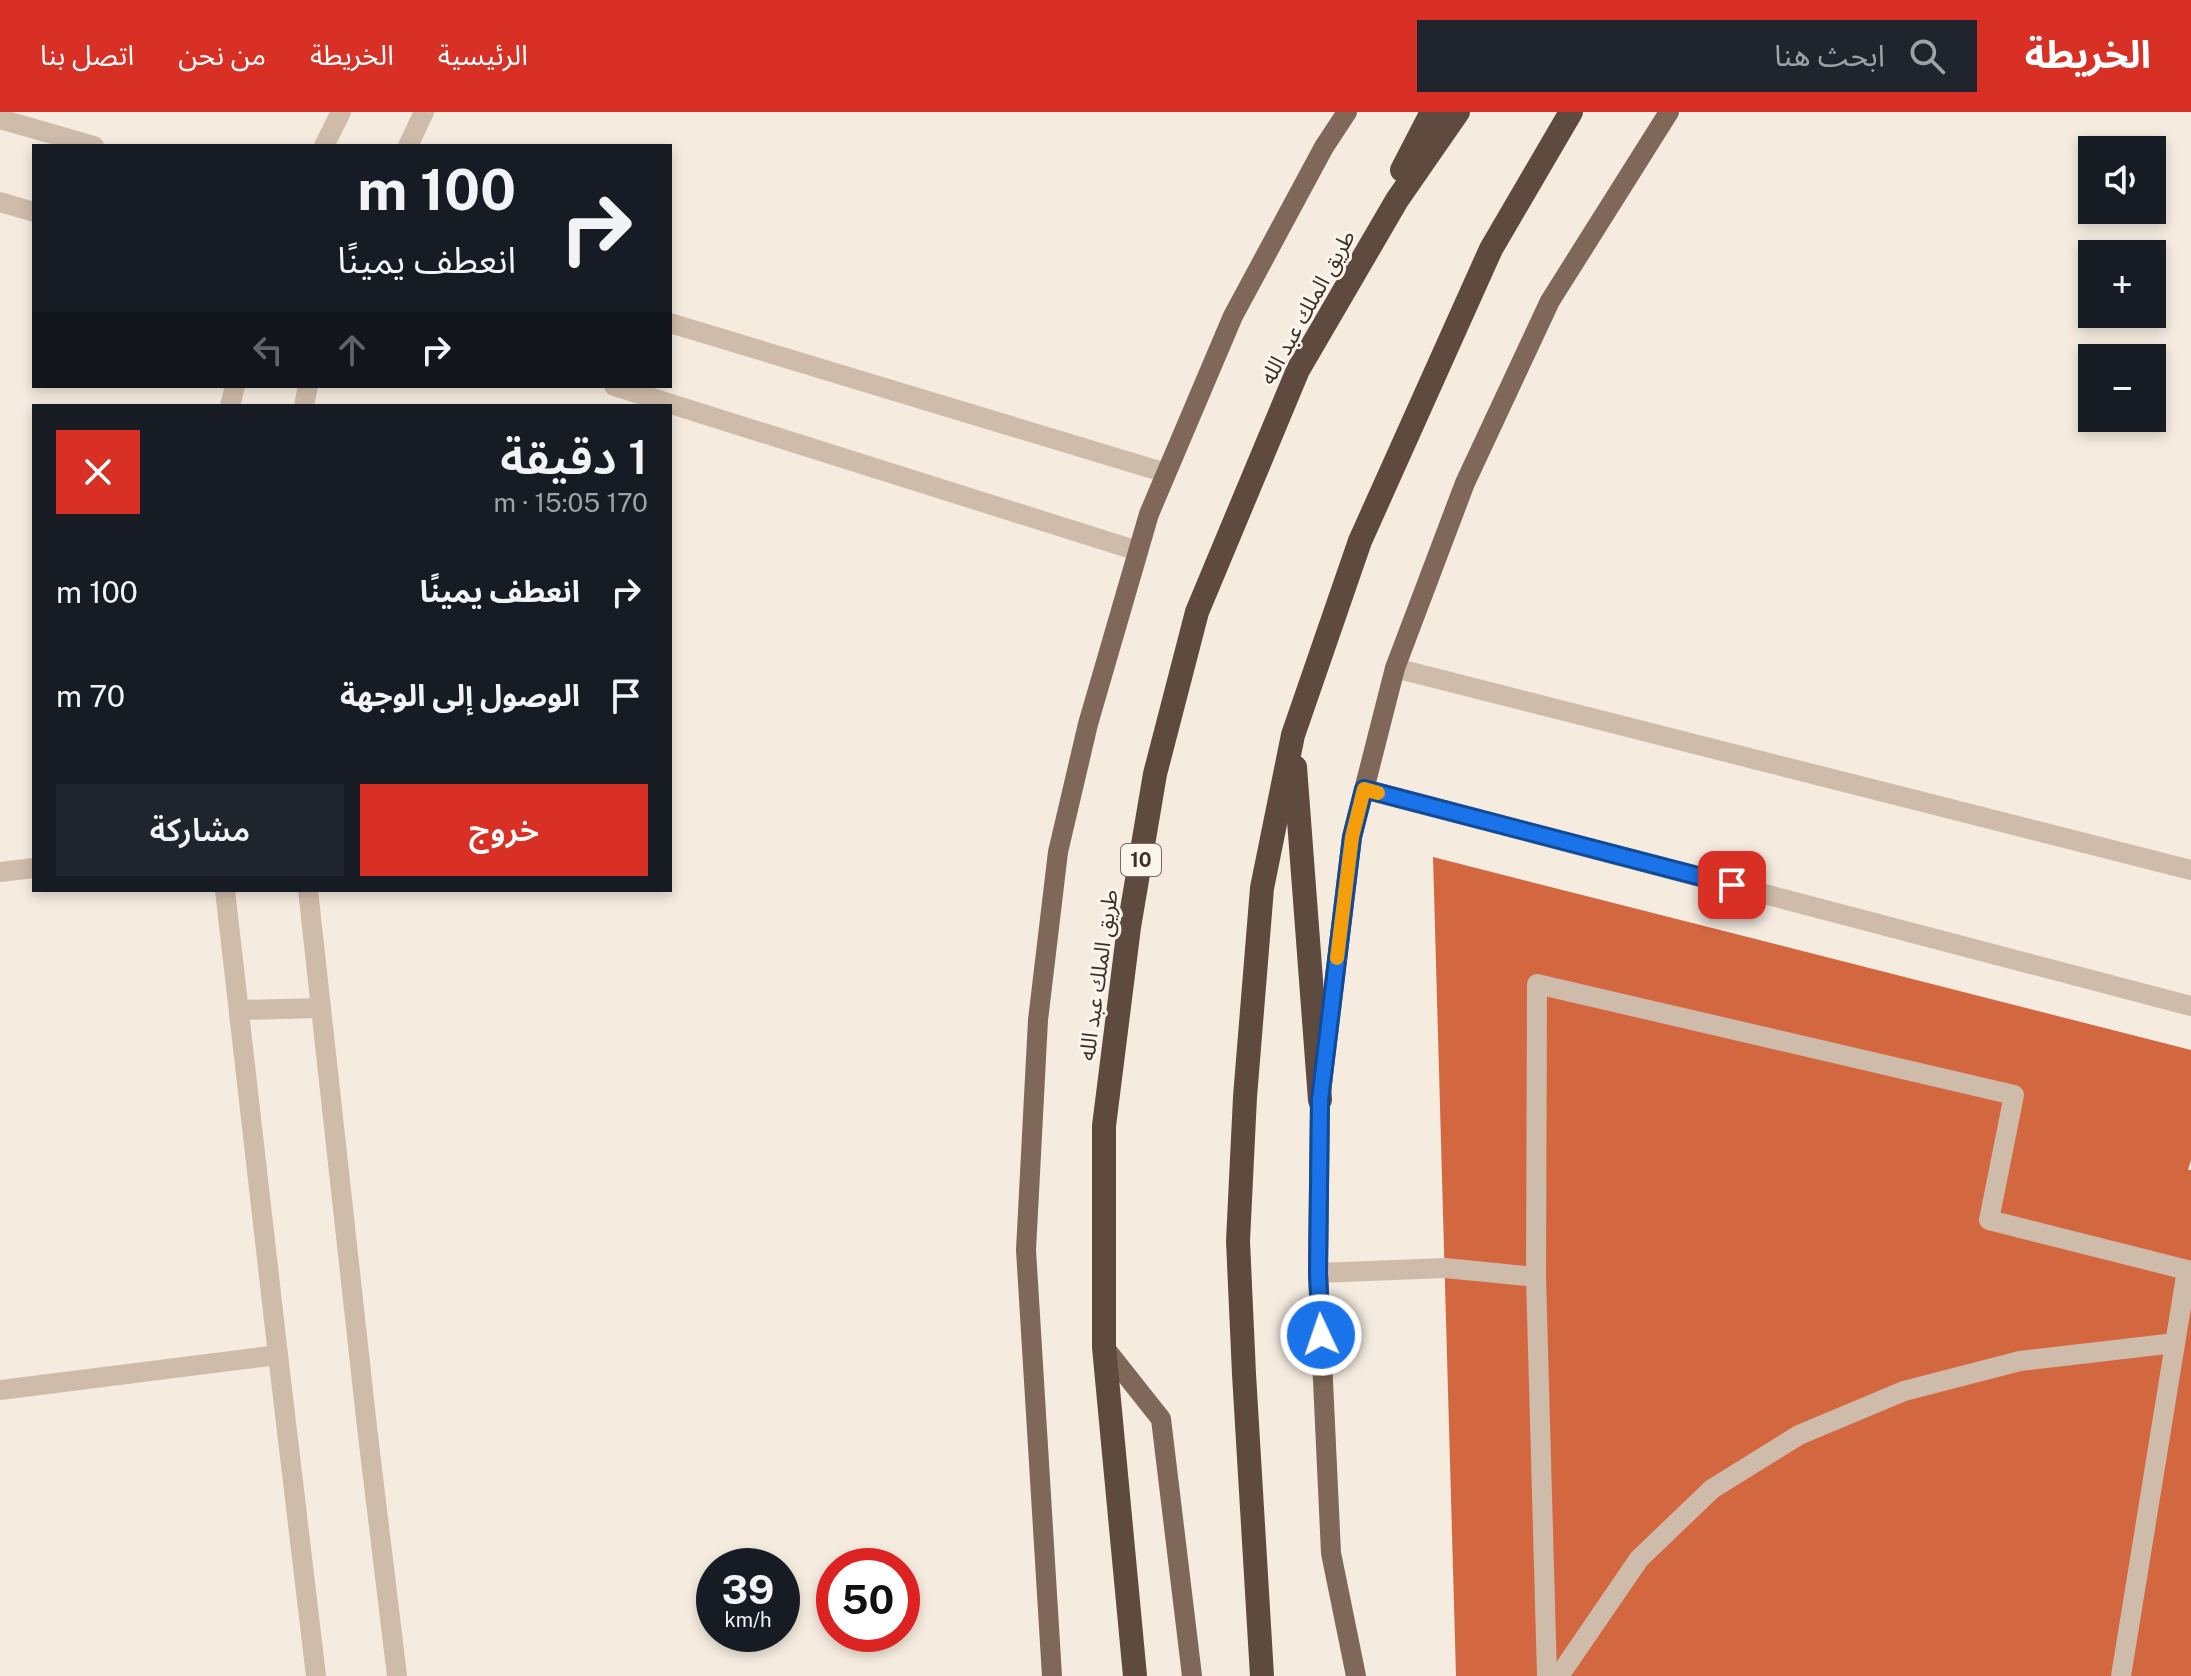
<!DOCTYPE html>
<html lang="ar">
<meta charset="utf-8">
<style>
:root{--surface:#171b24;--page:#20242c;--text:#f1f3f6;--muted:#9ea1a6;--accent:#d93025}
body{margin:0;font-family:"Public Sans","Noto Sans Arabic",sans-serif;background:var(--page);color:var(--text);direction:rtl;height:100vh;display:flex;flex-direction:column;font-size:30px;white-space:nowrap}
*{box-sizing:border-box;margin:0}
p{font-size:26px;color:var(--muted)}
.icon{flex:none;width:44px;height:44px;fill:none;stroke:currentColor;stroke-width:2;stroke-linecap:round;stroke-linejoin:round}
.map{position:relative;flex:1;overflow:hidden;direction:ltr}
.sheet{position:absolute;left:32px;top:292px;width:640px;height:488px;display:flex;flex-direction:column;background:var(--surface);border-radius:0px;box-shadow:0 4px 12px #0003;direction:rtl}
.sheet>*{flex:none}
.guide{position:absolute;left:32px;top:32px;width:640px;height:244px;border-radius:0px;box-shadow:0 4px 12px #0003;direction:rtl;background:#171b24;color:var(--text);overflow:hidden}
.fabs{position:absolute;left:2078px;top:24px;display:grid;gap:16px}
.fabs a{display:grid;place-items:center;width:88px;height:88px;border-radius:0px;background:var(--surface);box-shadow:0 4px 12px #0003;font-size:40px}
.speed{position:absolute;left:696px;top:1436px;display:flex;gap:16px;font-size:40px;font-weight:700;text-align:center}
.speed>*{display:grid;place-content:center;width:104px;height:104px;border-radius:50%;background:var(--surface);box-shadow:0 4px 12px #0003;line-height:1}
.speed small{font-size:20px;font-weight:400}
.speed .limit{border:12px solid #d22;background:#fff;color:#111}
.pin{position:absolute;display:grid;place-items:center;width:68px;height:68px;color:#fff;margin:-34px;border-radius:16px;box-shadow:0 4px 12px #0006}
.me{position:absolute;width:88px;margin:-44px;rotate:357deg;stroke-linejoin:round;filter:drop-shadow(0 0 6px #0008)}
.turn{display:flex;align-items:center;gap:28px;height:168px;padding:0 24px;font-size:36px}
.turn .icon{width:104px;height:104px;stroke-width:2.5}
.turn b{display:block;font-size:56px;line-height:68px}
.lanes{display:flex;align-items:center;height:76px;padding:0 24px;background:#0003;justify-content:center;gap:40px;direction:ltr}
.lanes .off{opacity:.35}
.round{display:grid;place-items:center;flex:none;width:84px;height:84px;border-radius:0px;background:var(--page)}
.headline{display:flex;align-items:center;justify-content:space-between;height:136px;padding:0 24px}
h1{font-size:48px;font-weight:600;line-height:60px}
.action{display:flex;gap:16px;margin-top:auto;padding:16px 24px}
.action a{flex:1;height:92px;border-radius:0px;background:var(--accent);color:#fff;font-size:32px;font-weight:600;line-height:92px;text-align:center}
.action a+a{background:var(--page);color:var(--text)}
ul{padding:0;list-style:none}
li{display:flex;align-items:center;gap:24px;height:104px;padding:0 24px}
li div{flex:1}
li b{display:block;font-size:30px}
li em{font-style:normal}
header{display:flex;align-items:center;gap:48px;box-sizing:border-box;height:112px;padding:0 40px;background:var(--accent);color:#fff}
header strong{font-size:38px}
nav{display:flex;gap:44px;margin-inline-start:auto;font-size:28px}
.search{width:560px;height:72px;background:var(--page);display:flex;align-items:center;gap:20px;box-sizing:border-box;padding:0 28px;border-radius:0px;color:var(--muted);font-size:30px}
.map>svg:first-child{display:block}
</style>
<header>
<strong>الخريطة</strong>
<div class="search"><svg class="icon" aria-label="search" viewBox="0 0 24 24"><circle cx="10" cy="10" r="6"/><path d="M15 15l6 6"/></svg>ابحث هنا</div>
<nav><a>الرئيسية</a><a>الخريطة</a><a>من نحن</a><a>اتصل بنا</a></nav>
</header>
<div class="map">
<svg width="2191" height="1564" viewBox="0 0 2191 1564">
<rect width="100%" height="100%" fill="#f5ebdf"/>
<polygon fill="#d26740" points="1433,745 2191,938 2191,1048 2188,1058 2191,1058 2191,1564 1456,1564"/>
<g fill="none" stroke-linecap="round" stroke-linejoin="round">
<g stroke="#cfbba9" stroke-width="20">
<polyline points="0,7 94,34"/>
<polyline points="324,34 341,0"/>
<polyline points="408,34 424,0"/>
<polyline points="0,90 34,100"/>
<polyline points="670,211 1166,361"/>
<polyline points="614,274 1138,439"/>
<polyline points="230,294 235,274"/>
<polyline points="304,294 308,274"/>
<polyline points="1395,556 2191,758"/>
<polyline points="1364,677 2191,894"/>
<polyline points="0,760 34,756"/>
<polyline points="225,778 278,1243 316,1564"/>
<polyline points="308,778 367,1315 397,1564"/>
<polyline points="239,898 321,896"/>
<polyline points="1318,1161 1445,1156 1536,1165"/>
<polyline points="0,1278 278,1243"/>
<polyline points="1547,1564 1536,1165 1537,872 2014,983 1989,1108 2187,1158 2121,1564"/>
<polyline points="1559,1564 1639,1447 1712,1377 1799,1323 1904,1279 2020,1249 2175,1231"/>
</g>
<g stroke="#7f6759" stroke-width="20">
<polyline points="1104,1235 1161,1307 1192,1564"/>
<polyline points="1052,1564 1026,1138 1038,908 1058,740 1088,612 1149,402 1233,204 1324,35 1347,0"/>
<polyline points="1356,1564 1331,1441 1318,1161 1320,988 1352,725 1395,556 1465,371 1550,189 1669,0"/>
</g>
<g stroke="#5e4a3f" stroke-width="24">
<polyline points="1402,58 1432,0"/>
<polyline points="1295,655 1320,988"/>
<polyline points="1135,1564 1104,1235 1104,1014 1129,815 1155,662 1197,500 1298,258 1397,88 1458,0"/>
<polyline points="1262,1564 1244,1262 1238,1129 1245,985 1262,776 1293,623 1360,429 1491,137 1571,0"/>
</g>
</g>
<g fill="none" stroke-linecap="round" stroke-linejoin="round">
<g stroke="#114b97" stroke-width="20">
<polyline id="route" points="1321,1223 1318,1161 1320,988 1352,725 1364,677 1732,773"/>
</g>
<use href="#route" stroke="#1a73e8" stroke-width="14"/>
<polyline stroke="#f59e0b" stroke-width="14" points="1337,846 1352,725 1364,677 1378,681"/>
</g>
<g text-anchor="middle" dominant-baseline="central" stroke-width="6" stroke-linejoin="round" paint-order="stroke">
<rect fill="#fcf5ec" stroke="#766b64" stroke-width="2" x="1121" y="732" width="40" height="32" rx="6"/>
<g font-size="20" font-weight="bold" fill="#3c3029">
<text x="1141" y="748">10</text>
</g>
<g font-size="22" fill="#3c3029" stroke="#fcf5ec">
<text transform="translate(1307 195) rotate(-61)">طريق الملك عبد الله</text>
<text transform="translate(1098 863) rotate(-82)">طريق الملك عبد الله</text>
</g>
</g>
</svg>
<div class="fabs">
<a><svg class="icon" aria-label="sound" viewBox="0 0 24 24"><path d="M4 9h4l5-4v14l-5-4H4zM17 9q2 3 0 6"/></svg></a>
<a>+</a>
<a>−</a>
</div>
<div class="speed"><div>39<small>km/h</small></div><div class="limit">50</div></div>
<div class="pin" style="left:1732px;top:773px;background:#d93025"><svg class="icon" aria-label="arrive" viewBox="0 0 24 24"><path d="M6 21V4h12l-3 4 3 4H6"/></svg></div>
<svg class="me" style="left:1321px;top:1223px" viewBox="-20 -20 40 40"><circle r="17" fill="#1a73e8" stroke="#fff" stroke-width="3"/><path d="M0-11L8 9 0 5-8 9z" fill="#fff"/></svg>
<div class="guide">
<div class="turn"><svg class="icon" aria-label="right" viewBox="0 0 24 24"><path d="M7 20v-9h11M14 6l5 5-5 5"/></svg><div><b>100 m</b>انعطف يمينًا</div></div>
<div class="lanes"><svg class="icon off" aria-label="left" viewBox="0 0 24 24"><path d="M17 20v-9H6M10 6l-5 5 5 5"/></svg><svg class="icon off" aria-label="ahead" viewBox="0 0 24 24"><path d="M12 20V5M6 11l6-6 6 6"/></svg><svg class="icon" aria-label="right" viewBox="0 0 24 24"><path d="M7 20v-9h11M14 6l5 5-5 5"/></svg></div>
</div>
<section class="sheet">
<div class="headline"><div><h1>1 دقيقة</h1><p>170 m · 15:05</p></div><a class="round" style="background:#d93025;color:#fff"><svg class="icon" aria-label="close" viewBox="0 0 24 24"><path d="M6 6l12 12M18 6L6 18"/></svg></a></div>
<ul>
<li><svg class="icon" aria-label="right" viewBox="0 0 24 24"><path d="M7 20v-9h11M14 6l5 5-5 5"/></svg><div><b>انعطف يمينًا</b></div><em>100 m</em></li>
<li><svg class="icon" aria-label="arrive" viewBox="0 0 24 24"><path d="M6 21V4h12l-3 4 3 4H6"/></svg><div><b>الوصول إلى الوجهة</b></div><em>70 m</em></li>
</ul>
<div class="action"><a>خروج</a><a>مشاركة</a></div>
</section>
</div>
